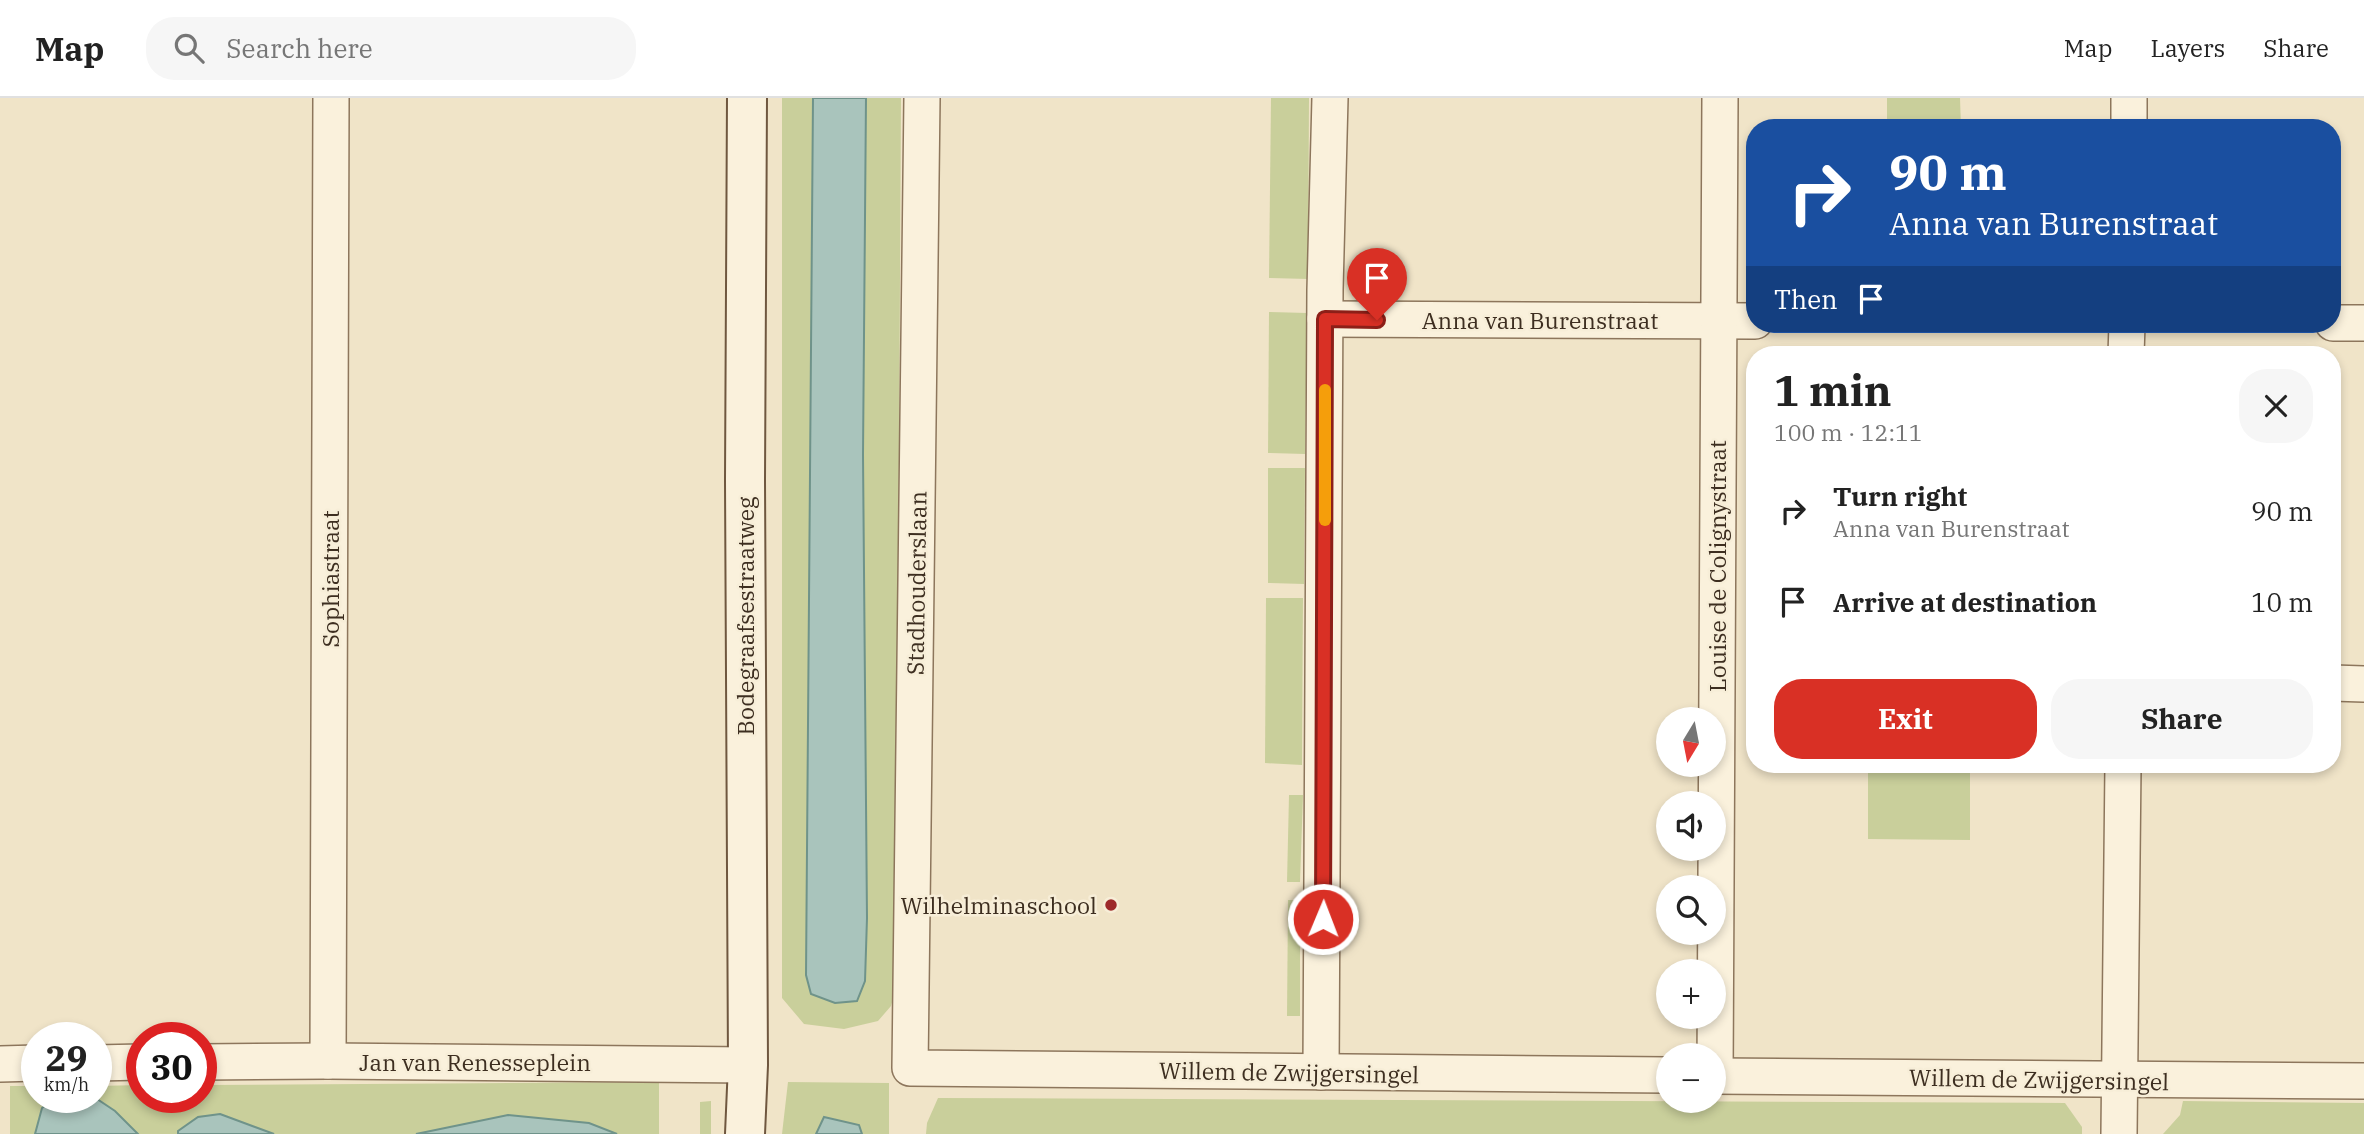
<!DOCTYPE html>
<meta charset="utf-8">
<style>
:root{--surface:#fff;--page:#f6f6f6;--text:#222;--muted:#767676;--line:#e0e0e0;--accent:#d93025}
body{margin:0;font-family:"IBM Plex Serif",serif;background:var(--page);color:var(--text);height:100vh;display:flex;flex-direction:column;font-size:26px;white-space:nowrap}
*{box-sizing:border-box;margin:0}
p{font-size:23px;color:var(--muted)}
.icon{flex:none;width:38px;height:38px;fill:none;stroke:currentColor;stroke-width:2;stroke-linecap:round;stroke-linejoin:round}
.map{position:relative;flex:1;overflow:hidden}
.drawer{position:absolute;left:1746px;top:248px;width:595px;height:427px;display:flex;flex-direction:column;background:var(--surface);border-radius:28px;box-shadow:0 4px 10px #0003}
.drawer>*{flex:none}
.banner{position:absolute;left:1746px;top:21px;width:595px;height:214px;border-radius:28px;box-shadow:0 4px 10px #0003;background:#1a4fa0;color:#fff;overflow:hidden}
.needle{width:46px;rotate:190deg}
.buttons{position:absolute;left:1656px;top:609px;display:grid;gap:14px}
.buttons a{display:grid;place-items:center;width:70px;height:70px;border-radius:50%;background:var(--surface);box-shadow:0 4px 10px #0003;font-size:35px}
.speed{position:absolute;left:21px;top:924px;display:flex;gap:14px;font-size:35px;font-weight:700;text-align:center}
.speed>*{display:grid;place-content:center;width:91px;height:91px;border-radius:50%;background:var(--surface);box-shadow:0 4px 10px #0003;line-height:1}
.speed small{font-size:18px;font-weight:400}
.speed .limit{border:10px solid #d22;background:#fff;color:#111}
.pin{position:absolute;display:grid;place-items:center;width:60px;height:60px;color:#fff;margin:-72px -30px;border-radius:50% 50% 50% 0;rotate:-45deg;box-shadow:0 0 7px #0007}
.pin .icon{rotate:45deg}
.me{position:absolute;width:77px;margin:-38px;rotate:1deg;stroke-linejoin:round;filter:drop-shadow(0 0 5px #0008)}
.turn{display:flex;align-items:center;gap:24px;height:147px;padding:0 28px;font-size:32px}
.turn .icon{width:91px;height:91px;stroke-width:2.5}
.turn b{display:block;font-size:49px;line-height:60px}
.then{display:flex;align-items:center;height:66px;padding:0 28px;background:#0003;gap:14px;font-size:26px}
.round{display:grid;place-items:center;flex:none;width:74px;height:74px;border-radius:28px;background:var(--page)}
.headline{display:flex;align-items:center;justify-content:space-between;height:119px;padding:0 28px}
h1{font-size:42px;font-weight:700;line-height:52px}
.cta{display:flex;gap:14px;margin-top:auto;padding:14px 28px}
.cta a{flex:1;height:80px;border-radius:28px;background:var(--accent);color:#fff;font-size:28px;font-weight:700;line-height:80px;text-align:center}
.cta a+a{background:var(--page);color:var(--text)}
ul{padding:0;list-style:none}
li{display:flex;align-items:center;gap:21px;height:91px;padding:0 28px}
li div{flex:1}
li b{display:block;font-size:26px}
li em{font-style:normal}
header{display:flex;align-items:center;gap:42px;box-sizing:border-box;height:98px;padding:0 35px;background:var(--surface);border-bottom:2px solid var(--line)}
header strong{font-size:33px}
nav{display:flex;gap:38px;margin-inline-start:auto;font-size:24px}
.search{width:490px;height:63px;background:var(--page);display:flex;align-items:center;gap:18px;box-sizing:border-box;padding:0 24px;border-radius:28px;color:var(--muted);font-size:26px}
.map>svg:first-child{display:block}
</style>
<header>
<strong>Map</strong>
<div class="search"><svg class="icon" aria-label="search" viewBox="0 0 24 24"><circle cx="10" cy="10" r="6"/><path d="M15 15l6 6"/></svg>Search here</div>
<nav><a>Map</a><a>Layers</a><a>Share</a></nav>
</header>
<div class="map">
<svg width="2364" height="1036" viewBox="0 0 2364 1036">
<rect width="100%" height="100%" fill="#f0e4c8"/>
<g fill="#c9cf9b">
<polygon points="782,0 813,0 806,877 811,896 867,820 863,357 866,0 901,0 896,889 891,908 878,923 844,931 804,926 782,900"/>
<polygon points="1271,0 1309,0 1308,181 1269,180"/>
<polygon points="1887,0 1960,0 1961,30 1887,30"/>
<polygon points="1269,214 1307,215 1305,356 1268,355"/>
<polygon points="1268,370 1305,370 1304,486 1268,485"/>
<polygon points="1266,500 1303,500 1302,667 1265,665"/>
<polygon points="1868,667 1970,667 1970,742 1868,741"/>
<polygon points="1289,697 1303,697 1300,784 1287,784"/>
<polygon points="1288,802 1300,802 1300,918 1287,918"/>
<polygon points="659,984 659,1036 10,1036 10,988 37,988 37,999 96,999 96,988 142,987 142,999 201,999 201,987"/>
<polygon points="788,984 889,985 889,1036 862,1036 859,1027 824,1019 816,1036 782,1036"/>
<polygon points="938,1000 2065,1005 2082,1029 2082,1036 926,1036 927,1025"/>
<polygon points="711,1003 711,1036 700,1036 700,1004"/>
<polygon points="2183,1003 2364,1005 2364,1036 2163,1036 2180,1017"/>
</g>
<g fill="#a9c4bc" stroke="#6f938a" stroke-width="2">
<polygon points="813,0 866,0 863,357 867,820 865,883 857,903 835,905 811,896 806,877"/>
<polygon points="57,999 94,999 115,1013 138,1036 35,1036 42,1010"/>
<polygon points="220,1016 274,1036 178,1036 178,1033 198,1019"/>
<polygon points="508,1017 589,1025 617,1036 416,1036"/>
<polygon points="824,1019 859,1027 862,1036 816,1036"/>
</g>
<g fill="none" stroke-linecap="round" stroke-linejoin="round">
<g stroke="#8d765c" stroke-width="38">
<g id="street">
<polyline points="922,0 910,970 1668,977"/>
<polyline points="2129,30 2129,0"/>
<polyline points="1325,221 1755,223"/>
<polyline points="2333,225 2364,225"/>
<polyline points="2126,257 2127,226"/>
<polyline points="2333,585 2364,586"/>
<polyline points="328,963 331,0"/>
<polyline points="201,964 328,963 748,967"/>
<polyline points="96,965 142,964"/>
<polyline points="0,966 37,965"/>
<polyline points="1321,974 1325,192 1330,0"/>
<polyline points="1713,978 2364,983"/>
<polyline points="1715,978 1720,0"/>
<polyline points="2119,1036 2123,667"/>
</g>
</g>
<g stroke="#6f573f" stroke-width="42">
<polyline id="secondary" points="745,1036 748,967 745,382 747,0"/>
</g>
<use href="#street" stroke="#faf1dc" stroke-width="35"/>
<use href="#secondary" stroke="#faf1dc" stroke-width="38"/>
</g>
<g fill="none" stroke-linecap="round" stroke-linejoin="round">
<g stroke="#8d1f18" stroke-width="18">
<polyline id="route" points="1323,821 1325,221 1377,222"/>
</g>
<use href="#route" stroke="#d93025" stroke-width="12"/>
<polyline stroke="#f59e0b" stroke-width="12" points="1325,422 1325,292"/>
</g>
<circle fill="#9e2a2b" stroke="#f7eed8" stroke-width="2.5" cx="1111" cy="807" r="7"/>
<g text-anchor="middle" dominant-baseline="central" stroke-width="5" stroke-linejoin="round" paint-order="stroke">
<g font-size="23" fill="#3d2e20" stroke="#f7eed8">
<text x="1540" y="222">Anna van Burenstraat</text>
<text transform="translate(1717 468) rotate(-90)">Louise de Colignystraat</text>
<text transform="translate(330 481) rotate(-90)">Sophiastraat</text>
<text transform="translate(916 485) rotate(-89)">Stadhouderslaan</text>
<text transform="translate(745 518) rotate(-90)">Bodegraafsestraatweg</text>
<text x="475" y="964">Jan van Renesseplein</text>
<text transform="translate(1289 974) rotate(1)">Willem de Zwijgersingel</text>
<text transform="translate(2039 981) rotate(1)">Willem de Zwijgersingel</text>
</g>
<g font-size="23" fill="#3d2e20" stroke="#f7eed8" text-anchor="end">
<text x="1097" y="807">Wilhelminaschool</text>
</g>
</g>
</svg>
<div class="buttons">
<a><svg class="needle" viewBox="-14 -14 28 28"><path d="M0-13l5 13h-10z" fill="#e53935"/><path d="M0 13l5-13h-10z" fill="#767676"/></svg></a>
<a><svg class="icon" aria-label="sound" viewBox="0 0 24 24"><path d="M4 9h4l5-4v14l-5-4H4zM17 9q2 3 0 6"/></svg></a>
<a><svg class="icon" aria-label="search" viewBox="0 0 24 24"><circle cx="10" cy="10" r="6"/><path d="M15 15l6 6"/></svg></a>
<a>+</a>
<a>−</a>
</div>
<div class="speed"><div>29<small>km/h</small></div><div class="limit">30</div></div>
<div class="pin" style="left:1377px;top:222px;background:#d93025"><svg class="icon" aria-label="arrive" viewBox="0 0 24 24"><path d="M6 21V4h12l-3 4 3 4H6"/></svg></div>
<svg class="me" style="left:1323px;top:821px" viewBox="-20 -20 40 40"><circle r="17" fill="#d93025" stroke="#fff" stroke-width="3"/><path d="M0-11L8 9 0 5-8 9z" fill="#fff"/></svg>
<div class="banner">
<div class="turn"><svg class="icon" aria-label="right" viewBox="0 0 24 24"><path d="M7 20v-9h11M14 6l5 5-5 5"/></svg><div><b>90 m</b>Anna van Burenstraat</div></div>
<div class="then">Then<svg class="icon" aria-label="arrive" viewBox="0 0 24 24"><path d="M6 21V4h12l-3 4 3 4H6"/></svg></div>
</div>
<section class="drawer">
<div class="headline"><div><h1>1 min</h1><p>100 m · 12:11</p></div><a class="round"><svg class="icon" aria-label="close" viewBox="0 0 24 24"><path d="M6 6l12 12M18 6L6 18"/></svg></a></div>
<ul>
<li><svg class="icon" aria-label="right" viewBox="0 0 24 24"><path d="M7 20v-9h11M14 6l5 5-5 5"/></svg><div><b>Turn right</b><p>Anna van Burenstraat</p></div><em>90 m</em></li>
<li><svg class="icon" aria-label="arrive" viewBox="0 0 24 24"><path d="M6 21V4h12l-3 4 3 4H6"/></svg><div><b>Arrive at destination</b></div><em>10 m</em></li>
</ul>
<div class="cta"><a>Exit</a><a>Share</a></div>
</section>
</div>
